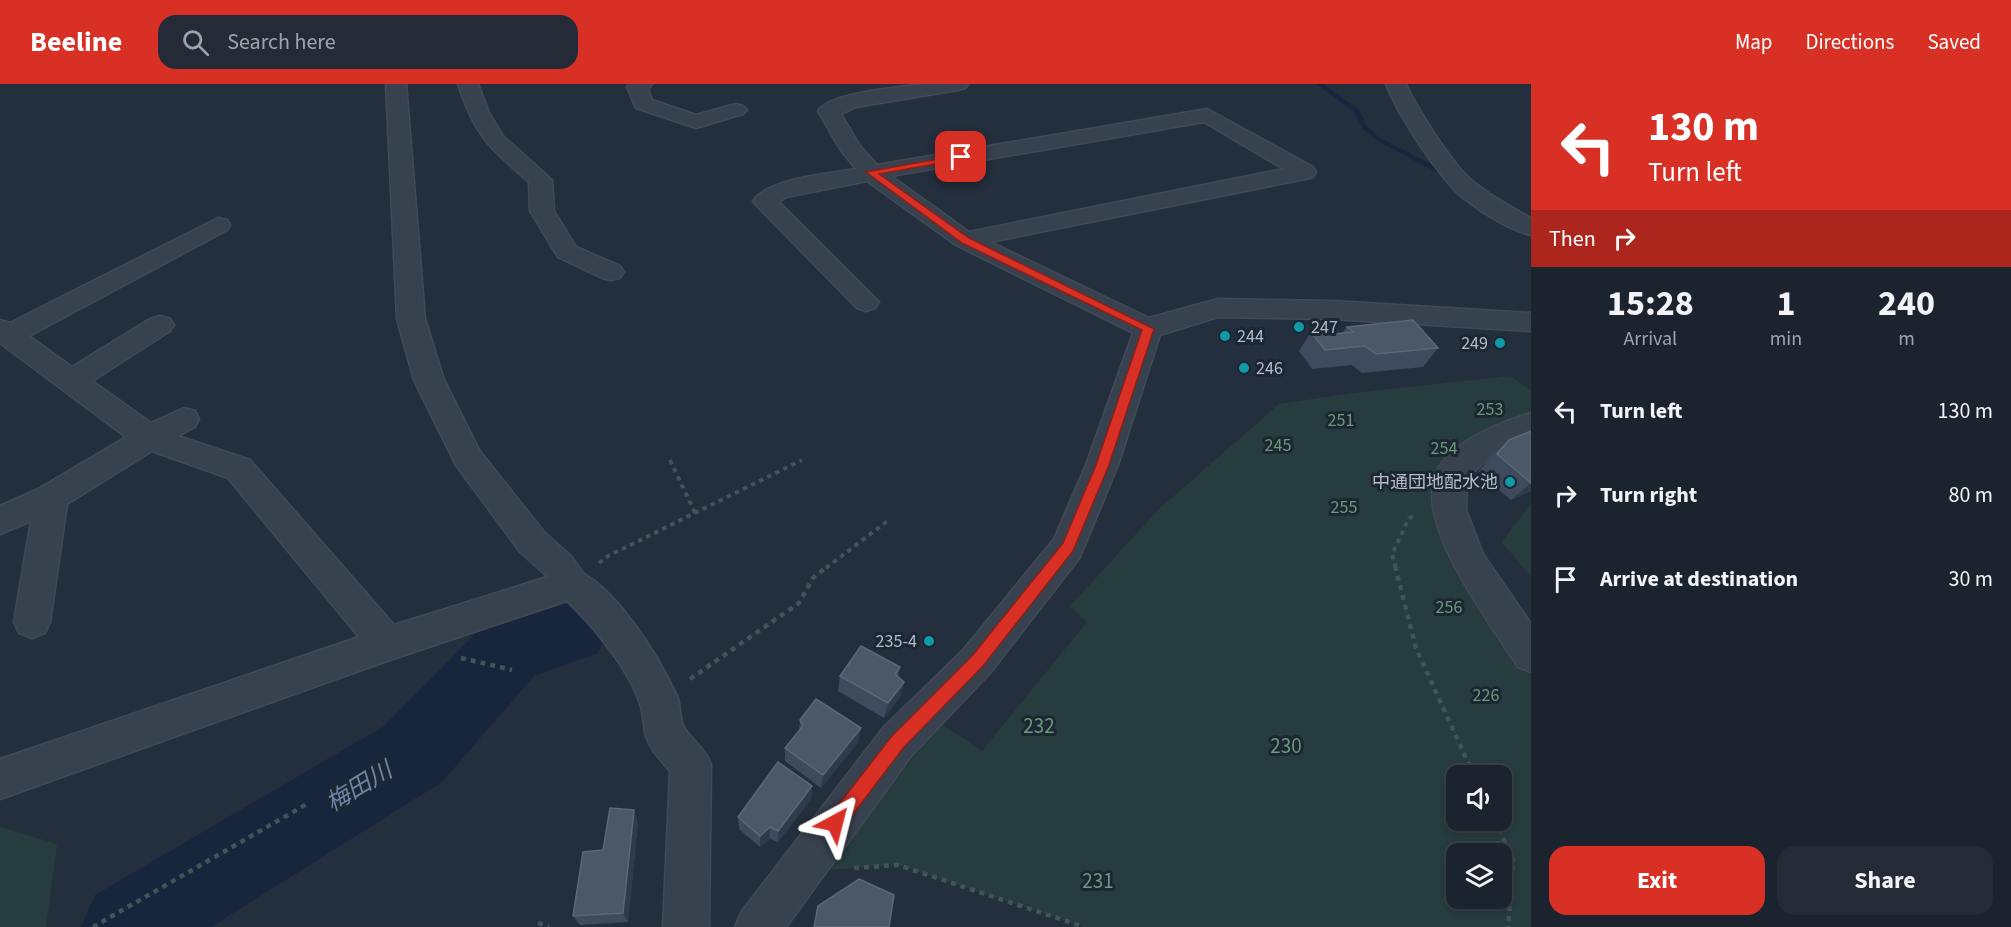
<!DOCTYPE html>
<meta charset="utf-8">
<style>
:root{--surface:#1b232e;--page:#242b36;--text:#f1f3f6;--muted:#a0a4aa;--line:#39404a;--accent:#d93025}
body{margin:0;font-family:"Source Sans 3","Noto Sans JP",sans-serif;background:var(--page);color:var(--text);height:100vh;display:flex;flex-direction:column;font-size:22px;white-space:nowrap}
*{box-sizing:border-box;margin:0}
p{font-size:20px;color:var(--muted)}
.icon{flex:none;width:33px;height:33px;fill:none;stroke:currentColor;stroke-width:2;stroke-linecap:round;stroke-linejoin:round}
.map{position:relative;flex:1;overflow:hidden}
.panel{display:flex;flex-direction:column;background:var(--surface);width:480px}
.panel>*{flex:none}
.hud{background:#d93025;color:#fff;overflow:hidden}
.fabs{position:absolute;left:1446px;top:681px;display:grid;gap:12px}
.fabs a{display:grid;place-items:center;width:66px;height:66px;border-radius:12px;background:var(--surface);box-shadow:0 3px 9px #0003,0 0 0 2px var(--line);font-size:30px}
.pin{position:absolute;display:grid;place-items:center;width:51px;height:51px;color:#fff;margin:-26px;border-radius:12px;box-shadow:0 3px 9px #0006}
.me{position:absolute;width:66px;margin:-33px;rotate:38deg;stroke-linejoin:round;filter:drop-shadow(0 0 4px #0008)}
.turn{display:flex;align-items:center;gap:21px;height:126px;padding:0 18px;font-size:27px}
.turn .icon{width:78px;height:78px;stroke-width:2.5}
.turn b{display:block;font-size:42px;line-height:51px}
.then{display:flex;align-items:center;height:57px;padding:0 18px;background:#0003;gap:12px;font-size:22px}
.eta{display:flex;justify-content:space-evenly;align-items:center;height:102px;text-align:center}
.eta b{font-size:36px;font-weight:700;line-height:42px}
.button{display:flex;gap:12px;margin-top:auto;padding:12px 18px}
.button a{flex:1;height:69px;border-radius:18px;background:var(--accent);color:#fff;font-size:24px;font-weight:700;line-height:69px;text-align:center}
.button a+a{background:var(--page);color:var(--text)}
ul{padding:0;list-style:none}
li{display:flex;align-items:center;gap:18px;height:84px;padding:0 18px}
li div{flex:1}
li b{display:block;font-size:22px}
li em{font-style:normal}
header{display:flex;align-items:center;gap:36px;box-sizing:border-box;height:84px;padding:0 30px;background:var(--accent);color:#fff}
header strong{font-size:28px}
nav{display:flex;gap:33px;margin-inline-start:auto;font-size:21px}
.search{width:420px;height:54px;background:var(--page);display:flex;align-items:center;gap:15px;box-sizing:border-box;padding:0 21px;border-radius:18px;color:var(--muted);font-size:22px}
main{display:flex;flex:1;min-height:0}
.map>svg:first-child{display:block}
</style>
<header>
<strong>Beeline</strong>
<div class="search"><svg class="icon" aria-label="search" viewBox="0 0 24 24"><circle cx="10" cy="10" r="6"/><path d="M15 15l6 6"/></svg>Search here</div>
<nav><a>Map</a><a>Directions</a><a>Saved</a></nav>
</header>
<main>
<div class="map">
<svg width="1531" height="843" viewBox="0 0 1531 843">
<rect width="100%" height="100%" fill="#242f3e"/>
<g fill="#263c3f" fill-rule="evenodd">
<path d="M1510 292 1531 306V340L1484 359 1449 426 1531 571V843H1084L898 781 826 786 940 639 982 667 1087 538 1070 522 1159 425 1279 320 1353 309ZM1456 692H1502V736H1456ZM1456 770H1502V814H1456Z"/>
<polygon points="1531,419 1531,493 1502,458"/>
<polygon points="0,743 57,760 46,843 0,843"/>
</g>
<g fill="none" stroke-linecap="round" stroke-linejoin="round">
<polygon fill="#17263c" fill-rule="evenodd" points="1317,0 1324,0 1359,26 1367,42 1380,54 1452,91 1445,93 1376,56 1362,44 1354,28"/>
<polygon fill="#17263c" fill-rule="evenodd" points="572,514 598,523 609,546 598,569 534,592 442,698 211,843 81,843 95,811 384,642 482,543"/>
<g stroke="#414a57" stroke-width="3">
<g id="minor">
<path d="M458 0H478L489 29 503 52 552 96 554 127 576 163 620 182 624 188 620 194 611 196 602 194 558 173 530 127 529 98C489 63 475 52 458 0Z"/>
<polygon points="629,0 652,0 648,5 652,16 696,31 736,20 743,22 747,26 743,30 696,44 636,24 627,3"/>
<path d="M922 0H968L965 4 958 6 856 23 841 30 860 62 877 81 1207 25 1313 83 1316 88 1313 93 1305 95 990 158 1149 234 1218 215 1332 217 1531 229V247L1332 235 1218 233 1160 251 1118 381 1080 473 990 589 912 671 786 843H735L742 827 884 643 964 565 1054 455 1086 381 1133 249 956 161 867 97 786 113 779 118 879 218 875 224 866 227 857 224 757 122 753 117C769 94 828 90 856 85L840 65 818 27C831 8 899 4 922 0ZM1204 38 1284 85 969 148 891 92Z"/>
<path d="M1386 0H1406C1416 23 1450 76 1468 93 1487 110 1509 122 1531 134V151C1508 146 1465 119 1450 101 1428 75 1398 31 1386 0Z"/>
<path d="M218 134 227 136 230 141 227 146 29 252 72 283 150 235 160 232 170 235 174 241 170 247 92 297 151 339 184 324 195 327 199 335 195 343 178 352 250 376 394 541 573 485C614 499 659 573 677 612 681 621 679 634 684 643 692 657 704 663 711 680L709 843H663L670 687C661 676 650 666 646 652 643 642 644 630 640 620 629 585 593 542 567 517L387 577 0 715V675L359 553 228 394 152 367 67 420 50 538 45 549 32 554 19 549 14 538 31 437 0 450V422L40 404 126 353 0 259V236L10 239Z"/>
<path d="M1531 329V352L1495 367 1467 395 1466 426 1483 470 1531 540V588L1518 583C1490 539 1414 441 1436 389 1449 358 1501 338 1531 329Z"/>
</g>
</g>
<g stroke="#414a57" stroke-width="3">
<polygon id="tertiary" points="386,0 406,0 425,235 444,296 479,366 544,448 571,472 591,500 586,511 573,515 560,511 547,492 520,468 456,381 414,296 397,235"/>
</g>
<g stroke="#3f5557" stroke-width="4" stroke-dasharray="4.5 4.5" stroke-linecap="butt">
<polyline points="670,376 695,429"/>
<polyline points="599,479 608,472 802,376"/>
<polyline points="826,484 890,435"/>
<polyline points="1396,484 1392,470 1409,434 1416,432"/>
</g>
<g stroke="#3f5557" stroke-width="4.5" stroke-dasharray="5 5" stroke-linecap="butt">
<polyline points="1395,482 1416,564 1474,692"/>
<polyline points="461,574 512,586"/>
<polyline points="690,595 799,519 813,494 828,482"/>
<polyline points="1495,736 1513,776 1508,843"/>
<polyline points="854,784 898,781 1084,843"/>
<polyline points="538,839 549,843"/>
<polyline points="93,843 307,720"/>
</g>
<use href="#minor" fill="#38414e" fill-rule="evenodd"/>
<use href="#tertiary" fill="#38414e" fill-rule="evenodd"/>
</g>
<g fill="#3f4b5c">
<polygon points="1347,243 1438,264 1423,283 1362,289 1352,281 1312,285 1299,267 1311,248 1334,250 1342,249"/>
<polygon points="1531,347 1531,407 1511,416 1478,388 1490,374 1509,356"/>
<polygon points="900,583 898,592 904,598 900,613 884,634 838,607 840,592"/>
<polygon points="800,636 861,644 858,658 821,704 785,677 785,664 799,647"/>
<polygon points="812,702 811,715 778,758 770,755 760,763 739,745 738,733"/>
<polygon points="638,738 628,838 580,841 573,832 603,766"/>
</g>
<g fill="#2f3b4b">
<polygon points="1531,399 1531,407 1511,416"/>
<polygon points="904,598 900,613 884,634 888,619"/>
<polygon points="861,644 858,658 821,704 823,691"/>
<polygon points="812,702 811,715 778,758 778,747"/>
<polygon points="634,726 638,738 628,838 623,829"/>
<polygon points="770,743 770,755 760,763 760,752"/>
</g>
<g fill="#4b5868" stroke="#5c6777" stroke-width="1.5">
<polygon points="1413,236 1438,264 1376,270 1365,262 1325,266 1311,248 1328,245 1334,250 1354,248 1347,243"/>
<polygon points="1531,347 1531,399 1497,370 1509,356"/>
<polygon points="861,562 900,583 895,590 904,598 888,619 840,592"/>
<polygon points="816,615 861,644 823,691 785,664 803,642 800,636"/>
<polygon points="778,678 812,702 778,747 770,743 760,752 738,733"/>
<polygon points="610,724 634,726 623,829 573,832 583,768 603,766"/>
<polygon points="859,795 894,811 889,843 814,843 818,822"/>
</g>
<polygon fill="#d93025" stroke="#8d1f18" stroke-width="1.5" points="961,71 965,73 964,75 879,90 969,154 1154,245 1109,381 1073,467 983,582 904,663 841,746 835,748 829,746 826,739 829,733 892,652 972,572 1063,459 1096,381 1142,246 962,159 866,88"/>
<g fill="#0f9aa8" stroke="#1d2633" stroke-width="2">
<circle cx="1299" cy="243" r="6"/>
<circle cx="1225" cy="252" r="6"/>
<circle cx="1500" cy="259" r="6"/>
<circle cx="1244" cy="284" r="6"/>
<circle cx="1510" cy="398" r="6"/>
<circle cx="929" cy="557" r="6"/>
</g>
<g text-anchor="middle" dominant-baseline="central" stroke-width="6" stroke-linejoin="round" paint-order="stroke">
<g font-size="18" fill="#b4bcc9" stroke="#1d2633" text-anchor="start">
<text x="1311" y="243">247</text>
<text x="1237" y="252">244</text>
<text x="1488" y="259" text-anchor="end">249</text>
<text x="1256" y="284">246</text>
<text x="1498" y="398" text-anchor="end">中通団地配水池</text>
<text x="917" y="557" text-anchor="end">235-4</text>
</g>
<g font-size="18" fill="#6b9a76" stroke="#1d2633">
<text x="1490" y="325">253</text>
<text x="1341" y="336">251</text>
<text x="1278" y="361">245</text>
<text x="1444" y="364">254</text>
<text x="1344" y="423">255</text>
<text x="1449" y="523">256</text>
<text x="1486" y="611">226</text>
</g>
<g font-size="21" fill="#6b9a76" stroke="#1d2633">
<text x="1039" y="642">232</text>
<text x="1286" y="662">230</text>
<text x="1098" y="797">231</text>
</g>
<g font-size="24" font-style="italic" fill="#6d86a8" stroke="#1d2633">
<text transform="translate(359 703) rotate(-31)">梅田川</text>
</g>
</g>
</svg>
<div class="fabs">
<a><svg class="icon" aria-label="sound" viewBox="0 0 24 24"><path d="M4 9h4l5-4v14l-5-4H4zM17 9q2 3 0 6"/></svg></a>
<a><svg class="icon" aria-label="layers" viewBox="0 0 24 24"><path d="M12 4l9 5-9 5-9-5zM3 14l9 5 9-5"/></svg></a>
</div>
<div class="pin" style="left:961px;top:73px;background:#d93025"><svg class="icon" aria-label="arrive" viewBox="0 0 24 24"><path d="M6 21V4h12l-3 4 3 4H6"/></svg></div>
<svg class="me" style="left:835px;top:739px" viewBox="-20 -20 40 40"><path d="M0-17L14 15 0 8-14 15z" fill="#d93025" stroke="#fff" stroke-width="4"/></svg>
</div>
<section class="panel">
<div class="hud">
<div class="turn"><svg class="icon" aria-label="left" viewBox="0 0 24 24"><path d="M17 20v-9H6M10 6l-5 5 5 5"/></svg><div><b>130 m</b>Turn left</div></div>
<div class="then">Then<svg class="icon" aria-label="right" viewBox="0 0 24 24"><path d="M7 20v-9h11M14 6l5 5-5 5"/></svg></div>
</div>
<div class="eta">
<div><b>15:28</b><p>Arrival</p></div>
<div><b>1</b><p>min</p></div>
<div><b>240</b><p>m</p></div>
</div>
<ul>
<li><svg class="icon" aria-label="left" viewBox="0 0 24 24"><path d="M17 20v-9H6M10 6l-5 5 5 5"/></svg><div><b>Turn left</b></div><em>130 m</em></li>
<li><svg class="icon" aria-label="right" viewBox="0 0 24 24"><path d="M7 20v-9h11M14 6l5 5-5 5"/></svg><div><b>Turn right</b></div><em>80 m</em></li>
<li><svg class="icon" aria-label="arrive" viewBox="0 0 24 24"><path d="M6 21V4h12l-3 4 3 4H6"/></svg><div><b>Arrive at destination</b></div><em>30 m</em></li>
</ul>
<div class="button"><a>Exit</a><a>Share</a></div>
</section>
</main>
